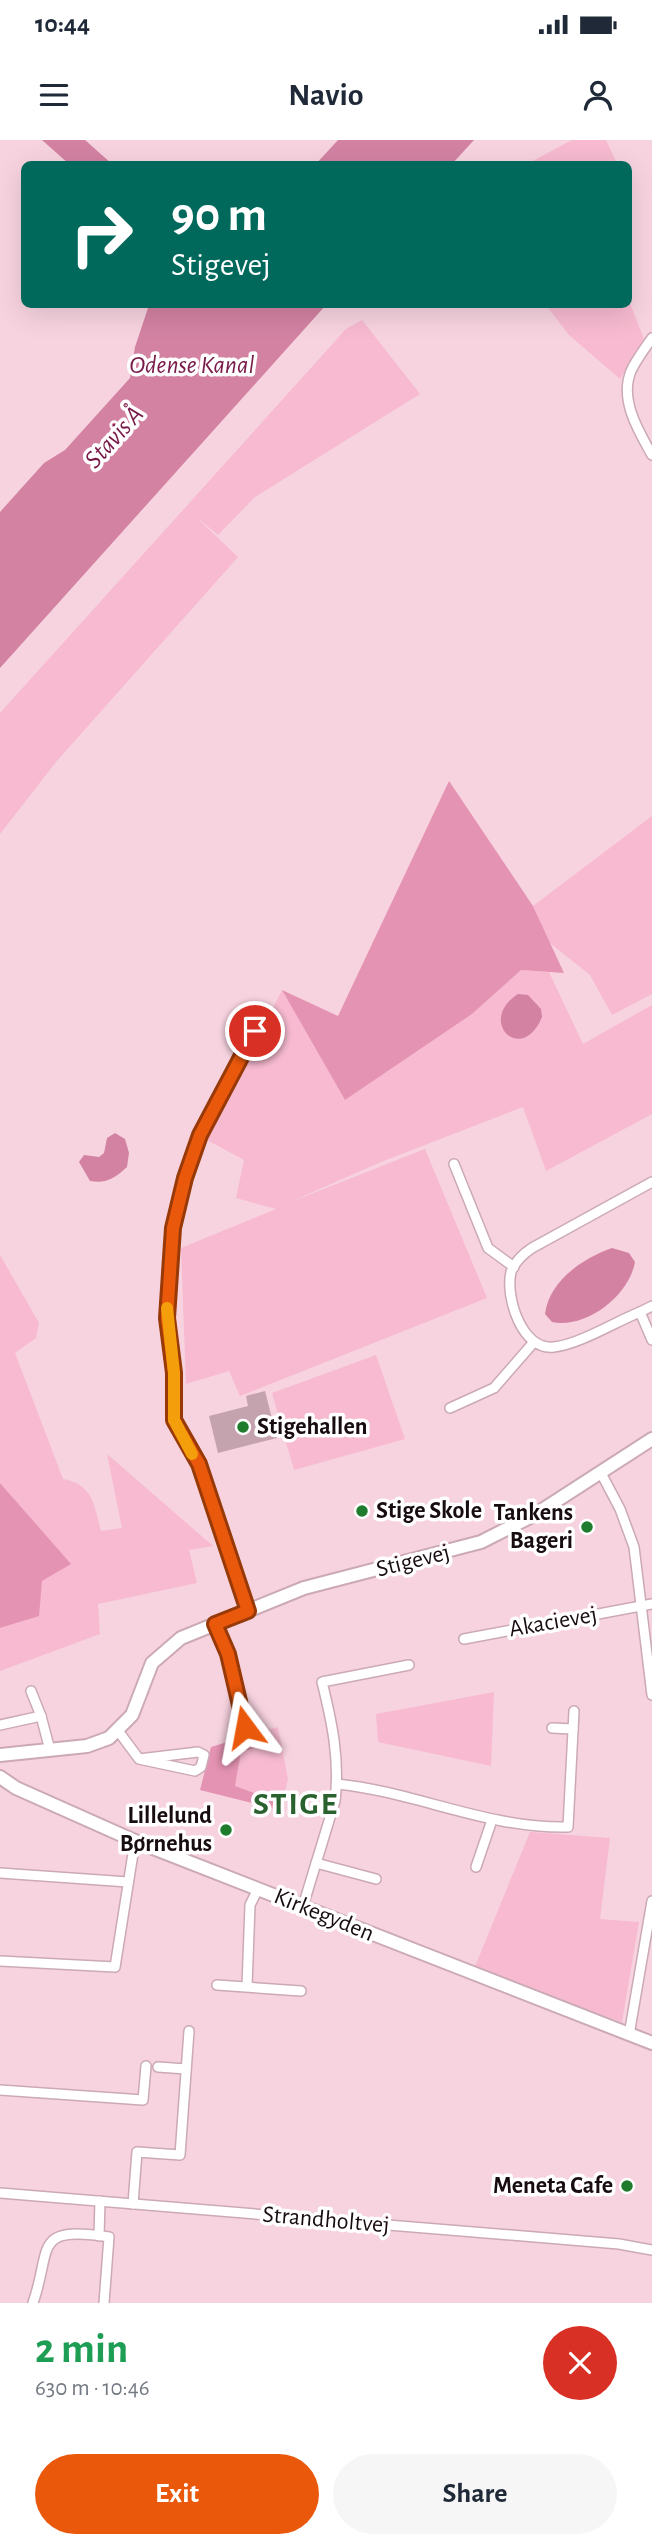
<!DOCTYPE html>
<meta charset="utf-8">
<style>
:root{--surface:#fff;--page:#f6f6f7;--text:#1f2937;--muted:#747a83;--accent:#ea580c}
body{margin:0;font-family:"Alegreya Sans",sans-serif;background:var(--page);color:var(--text);height:100vh;display:flex;flex-direction:column;font-size:26px;white-space:nowrap}
*{box-sizing:border-box;margin:0}
p{font-size:23px;color:var(--muted)}
.icon{flex:none;width:38px;height:38px;fill:none;stroke:currentColor;stroke-width:2;stroke-linecap:round;stroke-linejoin:round}
.map{position:relative;height:2163px;overflow:hidden}
.drawer{display:flex;flex-direction:column;background:var(--surface);flex:1}
.drawer>*{flex:none}
.guide{position:absolute;left:21px;top:21px;width:611px;height:147px;border-radius:10px;box-shadow:0 7px 28px #0002;background:#00695c;color:#fff;overflow:hidden}
.pin{position:absolute;display:grid;place-items:center;width:60px;height:60px;color:#fff;margin:-30px;border:4px solid #fff;border-radius:50%;box-shadow:0 2px 7px #0007}
.me{position:absolute;width:77px;margin:-38px;rotate:347deg;stroke-linejoin:round;filter:drop-shadow(0 0 5px #0008)}
.turn{display:flex;align-items:center;gap:24px;height:147px;padding:0 35px;font-size:32px}
.turn .icon{width:91px;height:91px;stroke-width:2.5}
.turn b{display:block;font-size:49px;line-height:60px}
.round{display:grid;place-items:center;flex:none;width:74px;height:74px;border-radius:37px;background:var(--page)}
.headline{display:flex;align-items:center;justify-content:space-between;height:119px;padding:0 35px}
h1{font-size:42px;font-weight:700;line-height:52px;color:#1e9e55}
.action{display:flex;gap:14px;margin-top:auto;padding:14px 35px}
.action a{flex:1;height:80px;border-radius:42px;background:var(--accent);color:#fff;font-size:28px;font-weight:700;line-height:80px;text-align:center}
.action a+a{background:var(--page);color:var(--text)}
.status{display:flex;justify-content:space-between;align-items:center;height:49px;padding:0 35px;background:var(--surface);direction:ltr}
.status svg{height:19px;fill:currentColor}
header{display:flex;justify-content:space-between;align-items:center;height:91px;padding:0 35px;background:var(--surface);font-size:32px;font-weight:700}
.map>svg:first-child{display:block}
</style>
<div class="status"><b>10:44</b><svg viewBox="0 0 49 12"><path d="M0 12V9h3v3zM5 12V6h3v6zM10 12V3h3v9zM15 12V0h3v12zM26 1h20v11H26zM47 4h2v5h-2z"/></svg></div>
<header><svg class="icon" aria-label="menu" viewBox="0 0 24 24"><path d="M4 6h16M4 12h16M4 18h16"/></svg>Navio<svg class="icon" aria-label="person" viewBox="0 0 24 24"><circle cx="12" cy="8" r="4"/><path d="M4 21q1-7 8-7t8 7"/></svg></header>
<div class="map">
<svg width="652" height="2163" viewBox="0 0 652 2163">
<rect width="100%" height="100%" fill="#f7d3df"/>
<g fill="#f7bad0">
<polygon points="572,0 606,0 617,24 527,24"/>
<polygon points="628,158 644,199 620,239 569,195 546,165 628,164"/>
<polygon points="362,180 420,254 255,357 218,395 195,376 238,417 56,622 0,694 0,573 346,189"/>
<polygon points="652,676 652,854 612,875 590,835 550,803 533,766"/>
<polygon points="521,830 549,832 583,904 652,865 652,974 546,1031 523,967 381,1022 288,1063 425,1009 487,1158 240,1256 229,1231 186,1244 181,1108 276,1069 236,1058 244,1020 207,1000 282,850 345,960 472,874"/>
<path d="M0 1115 39 1183 36 1198 15 1213 63 1339C93 1344 94 1365 101 1391L122 1388 107 1314 213 1406 189 1410 197 1443 98 1464 100 1494 0 1531V1488L38 1476 42 1441 70 1424 0 1343Z"/>
<polygon points="376,1215 405,1299 294,1330 272,1253"/>
<polygon points="494,1552 491,1626 378,1602 376,1574"/>
<polygon points="278,1587 288,1639 280,1672 272,1668 274,1659 235,1646 241,1612 270,1605 267,1590"/>
<polygon points="530,1692 610,1698 600,1779 639,1782 622,1882 474,1829"/>
</g>
<g fill="#e593b2">
<polygon points="449,641 533,766 564,833 521,830 472,874 345,960 282,850 338,876"/>
<polygon points="0,1343 71,1424 42,1441 39,1476 0,1488"/>
<polygon points="267,1590 270,1604 241,1612 235,1646 274,1660 272,1668 200,1650 211,1607"/>
</g>
<g fill="#d382a2">
<polygon points="42,0 85,0 112,24 69,24"/>
<polygon points="338,0 474,0 452,24 316,24"/>
<polygon points="149,165 326,165 0,528 0,372 44,323 65,310 130,238 135,207"/>
<path d="M518 854 528 855 541 869 542 877C522 926 476 881 518 854Z"/>
<path d="M115 993 125 999 129 1013 127 1027C115 1038 106 1044 90 1041L79 1022 84 1015 99 1017 104 1013 107 998Z"/>
<path d="M612 1108 629 1113 635 1122C629 1156 586 1189 552 1182L545 1174C549 1141 583 1118 612 1108Z"/>
</g>
<polygon fill="#c4a3ae" points="265,1251 277,1298 218,1313 209,1276 248,1266 246,1256"/>
<g fill="none" stroke-linecap="round" stroke-linejoin="round">
<g stroke="#cba9b5" stroke-width="12">
<g id="street">
<path d="M652 198C645 208 636 220 631 231 619 260 639 292 652 315"/>
<polyline points="454,1024 488,1108 514,1127"/>
<polyline points="652,1166 640,1172 652,1200"/>
<path d="M640 1172C615 1182 580 1204 554 1207 522 1211 505 1157 511 1132 515 1121 523 1114 532 1108L652 1042"/>
<polyline points="450,1268 494,1248 534,1202"/>
<polyline points="601,1333 620,1369 634,1407 652,1555"/>
<polyline points="248,1471 199,1324 174,1280 174,1233 167,1178 173,1088 185,1038 200,995 255,891"/>
<polyline points="215,1484 228,1514 245,1587"/>
<polyline points="464,1499 652,1464"/>
<polyline points="41,1576 50,1610"/>
<polyline points="0,1585 41,1576 31,1551"/>
<polyline points="552,1588 573,1589"/>
<polyline points="119,1592 139,1619 195,1631 201,1627 204,1615 198,1612 139,1619"/>
<path d="M337 1644C416 1652 488 1689 568 1687L574 1571"/>
<polyline points="316,1723 376,1739"/>
<polyline points="476,1727 492,1680"/>
<polyline points="0,1733 128,1742"/>
<path d="M303 1766 335 1661C340 1620 332 1582 322 1542L409 1525"/>
<polyline points="0,1821 115,1827 135,1701"/>
<polyline points="217,1845 301,1851"/>
<polyline points="247,1846 250,1765 258,1749"/>
<polyline points="629,1895 652,1761"/>
<polyline points="158,1927 186,1929"/>
<polyline points="0,1950 143,1960 146,1926"/>
<polyline points="0,2053 619,2104 652,2110"/>
<polyline points="133,2064 137,2012 180,2015 189,1891"/>
<polyline points="99,2096 100,2061"/>
<path d="M33 2163C52 2108 32 2085 109 2097L104 2163"/>
</g>
</g>
<g stroke="#cba9b5" stroke-width="16">
<g id="secondary">
<polyline points="0,1615 87,1606 109,1598 132,1575 152,1523 181,1498 304,1448 481,1402 536,1374 652,1299"/>
<polyline points="0,1637 16,1648 135,1701 652,1903"/>
</g>
</g>
<use href="#street" stroke="#fff" stroke-width="9"/>
<use href="#secondary" stroke="#fff" stroke-width="12"/>
</g>
<g fill="none" stroke-linecap="round" stroke-linejoin="round">
<g stroke="#983908" stroke-width="18">
<polyline id="route" points="245,1587 228,1514 215,1484 248,1471 199,1324 174,1280 174,1233 167,1178 173,1088 185,1038 200,995 255,891"/>
</g>
<use href="#route" stroke="#ea580c" stroke-width="12"/>
<polyline stroke="#f59e0b" stroke-width="12" points="167,1168 174,1233 174,1280 192,1314"/>
</g>
<g fill="#1f7c2d" stroke="#fff" stroke-width="2.5">
<circle cx="243" cy="1287" r="7"/>
<circle cx="362" cy="1371" r="7"/>
<circle cx="587" cy="1387" r="7"/>
<circle cx="226" cy="1690" r="7"/>
<circle cx="627" cy="2046" r="7"/>
</g>
<g text-anchor="middle" dominant-baseline="central" stroke-width="7" stroke-linejoin="round" paint-order="stroke">
<g font-size="24" font-weight="bold" fill="#170c10" stroke="#fff" text-anchor="end">
<text x="257" y="1287" text-anchor="start">Stigehallen</text>
<text x="376" y="1371" text-anchor="start">Stige Skole</text>
<text x="573" y="1373">Tankens<tspan x="573" dy="28">Bageri</tspan></text>
<text x="212" y="1676">Lillelund<tspan x="212" dy="28">Børnehus</tspan></text>
<text x="613" y="2046">Meneta Cafe</text>
</g>
<g font-size="24" fill="#170c10" stroke="#fff">
<text transform="translate(413 1421) rotate(-14)">Stigevej</text>
<text transform="translate(553 1482) rotate(-10)">Akacievej</text>
<text transform="translate(324 1775) rotate(22)">Kirkegyden</text>
<text transform="translate(326 2080) rotate(5)">Strandholtvej</text>
</g>
<g font-size="26" font-style="italic" fill="#781948" stroke="#fff">
<text x="192" y="225">Odense Kanal</text>
<text transform="translate(114 297) rotate(-48)">Stavis Å</text>
</g>
<g font-size="32" font-weight="bold" letter-spacing="2" fill="#2a622f" stroke="#fff">
<text x="296" y="1664">STIGE</text>
</g>
</g>
</svg>
<div class="pin" style="left:255px;top:891px;background:#d93025"><svg class="icon" aria-label="arrive" viewBox="0 0 24 24"><path d="M6 21V4h12l-3 4 3 4H6"/></svg></div>
<svg class="me" style="left:245px;top:1587px" viewBox="-20 -20 40 40"><path d="M0-17L14 15 0 8-14 15z" fill="#ea580c" stroke="#fff" stroke-width="4"/></svg>
<div class="guide">
<div class="turn"><svg class="icon" aria-label="right" viewBox="0 0 24 24"><path d="M7 20v-9h11M14 6l5 5-5 5"/></svg><div><b>90 m</b>Stigevej</div></div>
</div>
</div>
<section class="drawer">
<div class="headline"><div><h1>2 min</h1><p>630 m · 10:46</p></div><a class="round" style="background:#d93025;color:#fff"><svg class="icon" aria-label="close" viewBox="0 0 24 24"><path d="M6 6l12 12M18 6L6 18"/></svg></a></div>
<div class="action"><a>Exit</a><a>Share</a></div>
</section>
